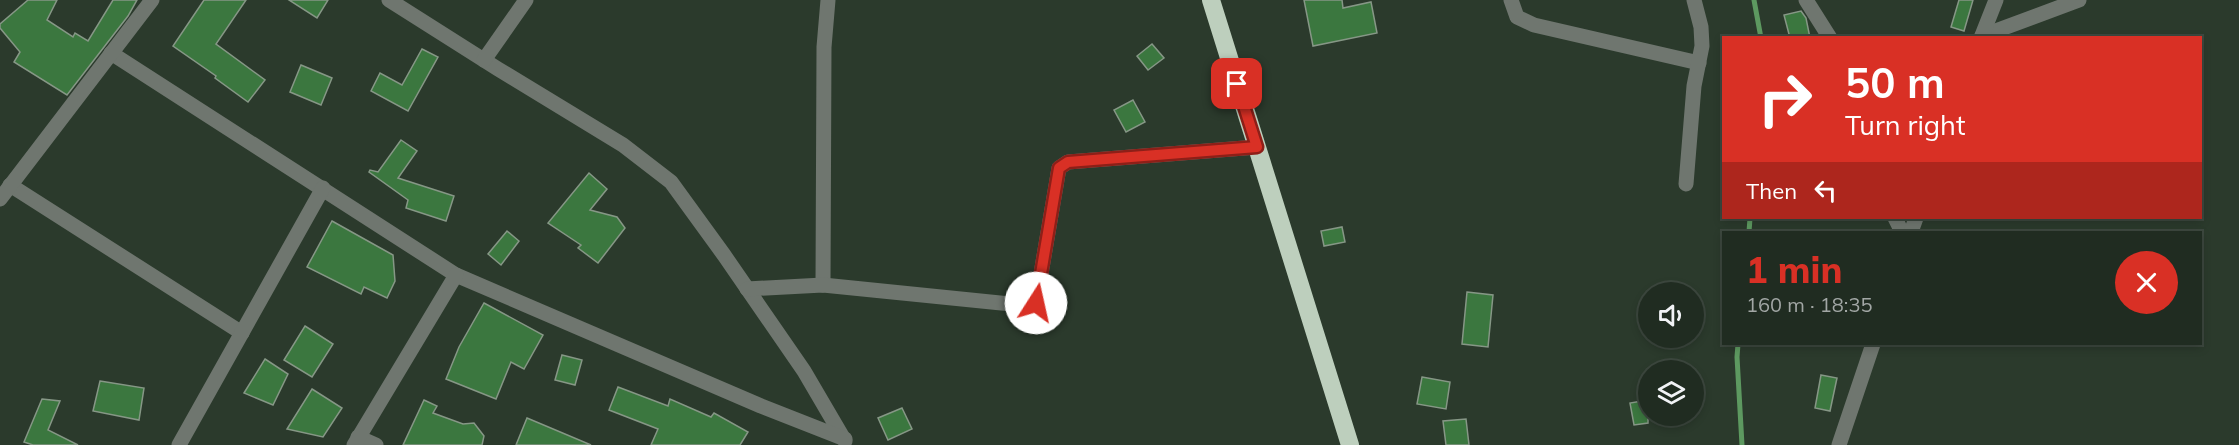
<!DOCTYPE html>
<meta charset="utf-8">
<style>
:root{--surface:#202c21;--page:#28342a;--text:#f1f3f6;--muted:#a2a7a5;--line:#3d483f;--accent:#d93025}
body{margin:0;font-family:Mulish,sans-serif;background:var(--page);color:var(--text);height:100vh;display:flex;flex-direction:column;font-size:22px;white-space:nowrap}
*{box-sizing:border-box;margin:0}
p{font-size:20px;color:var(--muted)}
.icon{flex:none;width:33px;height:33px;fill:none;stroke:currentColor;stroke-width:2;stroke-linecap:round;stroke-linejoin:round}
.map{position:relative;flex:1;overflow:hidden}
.sheet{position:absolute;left:1722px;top:231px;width:480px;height:114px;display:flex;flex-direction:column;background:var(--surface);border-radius:0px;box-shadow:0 3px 9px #0003,0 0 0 2px var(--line)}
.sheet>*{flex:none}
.guide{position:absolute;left:1722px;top:36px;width:480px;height:183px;border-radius:0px;box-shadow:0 3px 9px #0003,0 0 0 2px var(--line);background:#d93025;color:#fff;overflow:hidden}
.buttons{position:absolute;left:1638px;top:282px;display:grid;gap:12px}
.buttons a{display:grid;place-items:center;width:66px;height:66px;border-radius:50%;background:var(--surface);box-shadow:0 3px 9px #0003,0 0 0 2px var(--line);font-size:30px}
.pin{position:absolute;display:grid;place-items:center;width:51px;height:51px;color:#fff;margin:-26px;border-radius:12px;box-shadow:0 3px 9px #0006}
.me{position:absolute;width:66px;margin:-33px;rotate:10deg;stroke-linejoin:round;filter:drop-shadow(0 0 4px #0008)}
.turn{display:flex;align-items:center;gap:21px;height:126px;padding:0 24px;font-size:27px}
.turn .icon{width:78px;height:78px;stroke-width:2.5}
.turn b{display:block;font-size:42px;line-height:51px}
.then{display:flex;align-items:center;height:57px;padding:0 24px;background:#0003;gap:12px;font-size:22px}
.round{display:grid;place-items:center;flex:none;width:63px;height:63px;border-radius:32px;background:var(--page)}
.headline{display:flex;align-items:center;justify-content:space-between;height:102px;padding:0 24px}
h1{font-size:36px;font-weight:800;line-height:45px;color:var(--accent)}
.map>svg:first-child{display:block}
</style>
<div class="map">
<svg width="2239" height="445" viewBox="0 0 2239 445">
<rect width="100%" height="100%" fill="#2b3a2c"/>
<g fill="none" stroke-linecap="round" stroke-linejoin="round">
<g stroke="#5d9960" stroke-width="5">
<polyline points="1754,0 1761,38"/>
<polyline points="1749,232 1750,218"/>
<polyline points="1738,344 1737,357 1742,445"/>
</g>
</g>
<g fill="#3b773f" stroke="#869786" stroke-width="1.5">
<polygon points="28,0 57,0 47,20 73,37 75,33 88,41 113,0 137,0 128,16 67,95 14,62 20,52 0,28 0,24"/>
<polygon points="204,0 246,0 216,44 265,80 248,102 215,78 216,76 173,46"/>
<polygon points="289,0 328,0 317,18"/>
<polygon points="1304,0 1342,0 1343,8 1371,2 1377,33 1313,46"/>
<polygon points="1959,0 1973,0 1964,31 1951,27"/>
<polygon points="1801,11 1806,18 1810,38 1790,38 1784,15"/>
<polygon points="1152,44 1164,58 1148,70 1137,56"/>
<polygon points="422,49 438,57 408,111 371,91 380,73 402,85"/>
<polygon points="301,65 332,78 321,105 290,92"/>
<polygon points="1133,100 1145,122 1126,132 1114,110"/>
<polygon points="401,140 417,151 398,178 454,196 446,221 406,208 408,200 369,172 370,170 378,172"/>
<polygon points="589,173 607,189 590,210 617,217 625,228 598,263 578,248 581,245 548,223"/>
<polygon points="332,221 393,255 395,281 387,298 364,287 361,294 307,267"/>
<polygon points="1342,227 1345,242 1324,246 1321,231"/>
<polygon points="507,231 519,241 501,265 488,254"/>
<polygon points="1467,292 1493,295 1488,347 1462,344"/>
<polygon points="484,303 543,335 524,369 511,362 496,399 446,379 459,347"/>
<polygon points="305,326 333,344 312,377 284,360"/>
<polygon points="562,355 582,360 575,385 555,380"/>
<polygon points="265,359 288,374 273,405 244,393"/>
<polygon points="1821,375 1837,378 1830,411 1815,408"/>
<polygon points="1422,377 1450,382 1446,409 1417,404"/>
<polygon points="100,381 144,388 139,420 93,411"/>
<polygon points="618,387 668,406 670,399 711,417 714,413 748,432 740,445 651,445 658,429 609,410"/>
<polygon points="312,389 342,408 323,437 287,429"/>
<polygon points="42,399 60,401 48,430 78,445 33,445 24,442"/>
<polygon points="424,400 437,406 433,413 463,424 474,423 484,436 482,445 403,445"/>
<polygon points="1648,400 1648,423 1634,425 1630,403"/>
<polygon points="902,408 912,429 888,440 878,418"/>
<polygon points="527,418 591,445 516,445"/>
<polygon points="1466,419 1469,445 1446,445 1443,421"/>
</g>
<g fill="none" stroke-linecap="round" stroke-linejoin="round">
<g stroke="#6f766f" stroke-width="15">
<polyline points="389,0 498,69 623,145 671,182 724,255 804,371 845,441"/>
<polyline points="1511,0 1517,17 1534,25 1699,63"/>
<polyline points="1806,0 1830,38"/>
<polyline points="1982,36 2079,0"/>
<polyline points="1981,38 1996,0"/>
<polyline points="111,53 456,275 761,406 845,439"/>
<polyline points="484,60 526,0"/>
<polyline points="1686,184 1694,86 1702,46 1701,27 1694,0"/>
<polyline points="10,185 242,333"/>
<polyline points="0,199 152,0"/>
<polyline points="1895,218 1902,232"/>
<polyline points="1911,232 1916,218"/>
<polyline points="823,285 824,47 828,0"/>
<polyline points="747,289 823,285 1031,306 1036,303 1059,168 1068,162 1257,147"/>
<polyline points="358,437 376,445"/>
<polyline points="179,445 323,188"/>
<polyline points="354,445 456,275"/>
<polyline points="1839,445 1873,344"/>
</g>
<polyline stroke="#bdcfbd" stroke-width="18" points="1211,0 1350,445"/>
</g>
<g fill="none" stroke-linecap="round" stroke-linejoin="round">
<g stroke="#8d1f18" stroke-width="15">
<polyline id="route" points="1036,303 1059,168 1068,162 1257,147 1237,84"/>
</g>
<use href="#route" stroke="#d93025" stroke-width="10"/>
</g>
</svg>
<div class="buttons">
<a><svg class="icon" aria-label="sound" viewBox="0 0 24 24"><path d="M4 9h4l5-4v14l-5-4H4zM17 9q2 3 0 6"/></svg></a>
<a><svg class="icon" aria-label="layers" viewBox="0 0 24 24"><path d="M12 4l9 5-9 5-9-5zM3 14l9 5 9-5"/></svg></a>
</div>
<div class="pin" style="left:1237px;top:84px;background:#d93025"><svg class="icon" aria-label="arrive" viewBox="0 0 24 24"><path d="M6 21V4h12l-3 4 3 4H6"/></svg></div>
<svg class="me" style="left:1036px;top:303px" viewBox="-20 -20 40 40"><circle r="19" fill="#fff"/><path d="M0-13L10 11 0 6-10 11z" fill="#d93025"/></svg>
<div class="guide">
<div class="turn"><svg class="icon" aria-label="right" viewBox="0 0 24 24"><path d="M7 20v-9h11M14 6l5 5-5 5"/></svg><div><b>50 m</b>Turn right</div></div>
<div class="then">Then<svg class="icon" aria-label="left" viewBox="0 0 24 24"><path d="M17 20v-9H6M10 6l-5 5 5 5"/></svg></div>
</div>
<section class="sheet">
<div class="headline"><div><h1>1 min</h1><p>160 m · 18:35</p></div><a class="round" style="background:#d93025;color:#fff"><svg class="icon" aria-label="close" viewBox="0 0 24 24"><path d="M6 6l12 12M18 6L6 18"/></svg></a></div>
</section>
</div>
